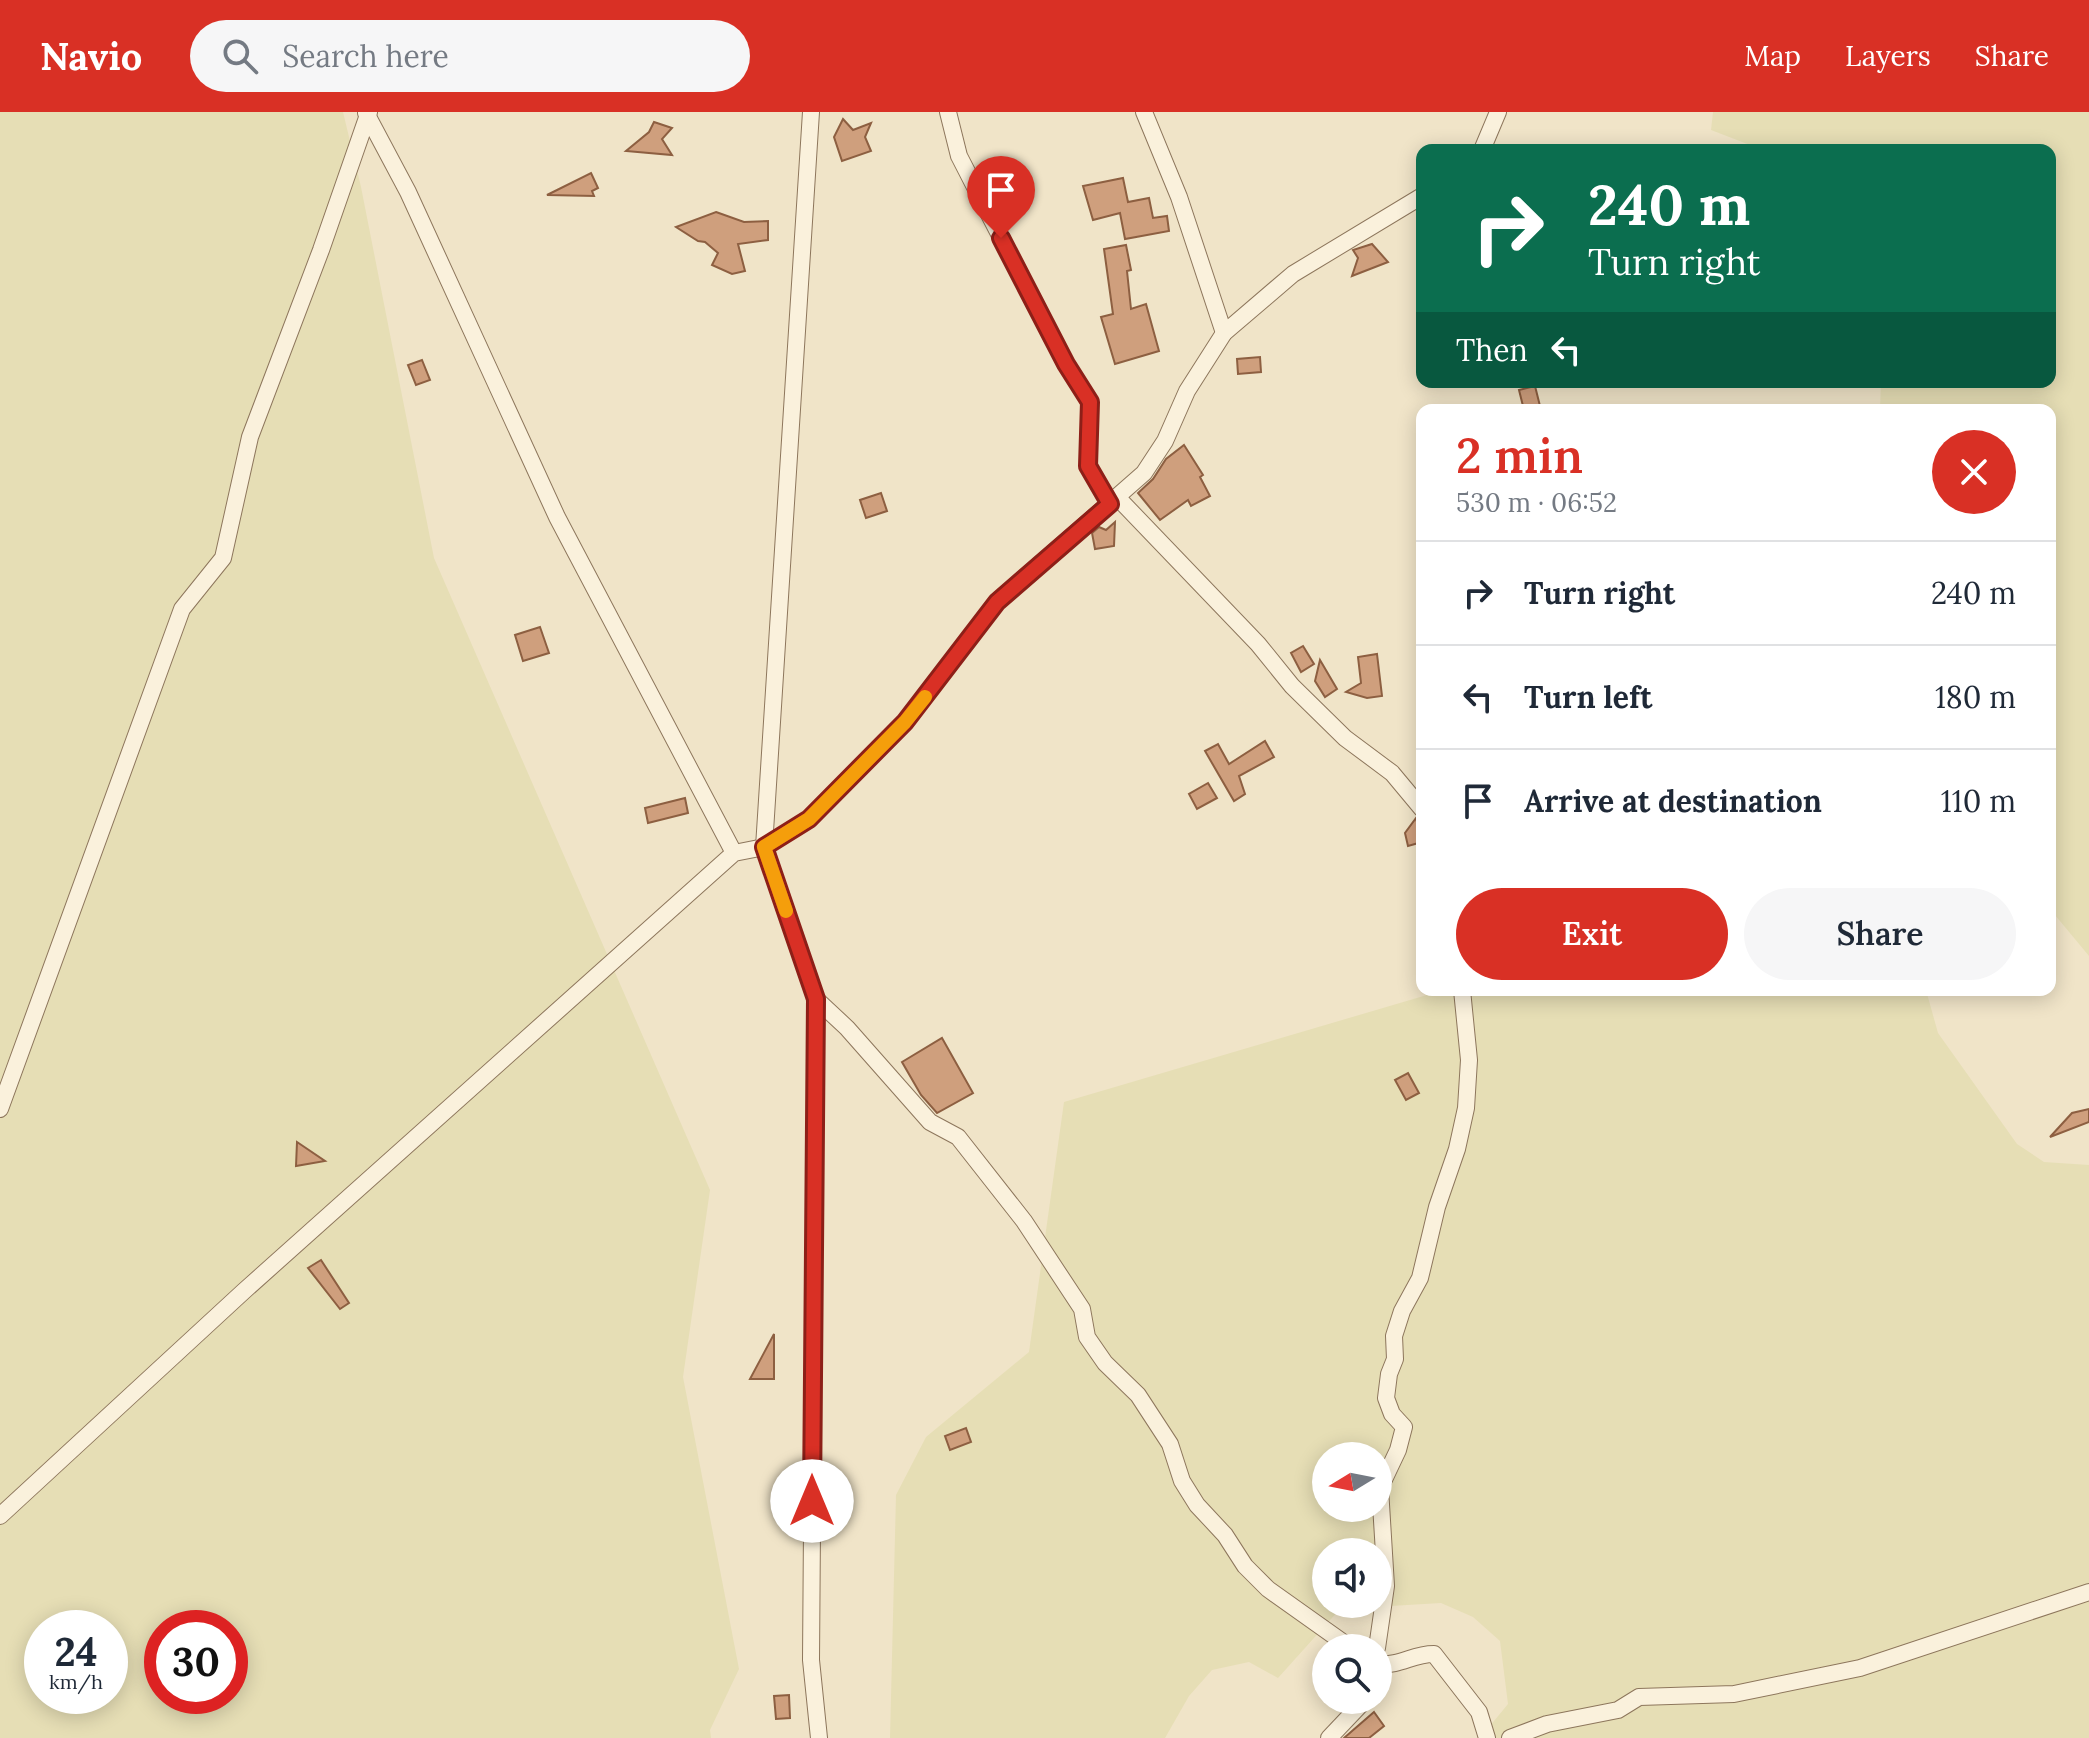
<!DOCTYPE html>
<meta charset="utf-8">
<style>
:root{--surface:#fff;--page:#f6f6f7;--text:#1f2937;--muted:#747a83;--line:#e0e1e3;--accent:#d93025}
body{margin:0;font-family:Lora,serif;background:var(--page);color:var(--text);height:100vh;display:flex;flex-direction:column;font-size:30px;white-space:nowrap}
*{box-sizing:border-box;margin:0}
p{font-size:26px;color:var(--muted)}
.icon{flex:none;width:44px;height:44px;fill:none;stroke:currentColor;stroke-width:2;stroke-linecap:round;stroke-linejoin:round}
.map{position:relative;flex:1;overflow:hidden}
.details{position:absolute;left:1416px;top:292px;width:640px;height:592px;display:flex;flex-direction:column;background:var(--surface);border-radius:16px;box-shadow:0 4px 20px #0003}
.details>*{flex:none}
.guide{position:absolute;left:1416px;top:32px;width:640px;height:244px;border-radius:16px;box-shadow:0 4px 20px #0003;background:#0b6e4f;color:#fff;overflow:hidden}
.needle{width:52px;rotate:260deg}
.tools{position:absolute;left:1312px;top:1330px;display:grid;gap:16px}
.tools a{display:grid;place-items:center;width:80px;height:80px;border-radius:50%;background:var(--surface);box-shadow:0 4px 20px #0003;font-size:40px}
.speed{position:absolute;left:24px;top:1498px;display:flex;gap:16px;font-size:40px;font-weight:700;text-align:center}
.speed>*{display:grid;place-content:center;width:104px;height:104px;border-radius:50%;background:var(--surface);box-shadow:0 4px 20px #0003;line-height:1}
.speed small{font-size:20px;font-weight:400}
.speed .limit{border:12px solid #d22;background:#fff;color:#111}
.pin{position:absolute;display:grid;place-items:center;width:68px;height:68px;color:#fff;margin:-82px -34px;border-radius:50% 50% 50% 0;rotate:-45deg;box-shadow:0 0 8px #0007}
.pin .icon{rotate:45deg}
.me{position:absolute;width:88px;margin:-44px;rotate:0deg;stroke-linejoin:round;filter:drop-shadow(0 0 6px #0008)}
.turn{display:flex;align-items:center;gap:28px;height:168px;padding:0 40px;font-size:36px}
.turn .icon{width:104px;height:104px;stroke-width:2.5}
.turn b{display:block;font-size:56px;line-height:68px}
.then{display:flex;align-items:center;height:76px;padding:0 40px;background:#0003;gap:16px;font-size:30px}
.round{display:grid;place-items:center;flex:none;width:84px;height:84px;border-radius:42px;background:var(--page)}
.head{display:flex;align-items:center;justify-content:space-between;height:136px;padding:0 40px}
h1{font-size:48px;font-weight:600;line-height:60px;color:var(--accent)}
.cta{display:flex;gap:16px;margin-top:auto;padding:16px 40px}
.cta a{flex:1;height:92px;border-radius:48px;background:var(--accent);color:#fff;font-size:32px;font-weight:600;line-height:92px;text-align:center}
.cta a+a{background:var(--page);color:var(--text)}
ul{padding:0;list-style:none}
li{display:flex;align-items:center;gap:24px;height:104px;padding:0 40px;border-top:2px solid var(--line)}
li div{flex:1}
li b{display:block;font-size:30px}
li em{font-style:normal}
header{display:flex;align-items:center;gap:48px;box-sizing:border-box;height:112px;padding:0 40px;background:var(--accent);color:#fff}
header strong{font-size:38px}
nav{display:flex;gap:44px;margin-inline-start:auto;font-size:28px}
.search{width:560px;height:72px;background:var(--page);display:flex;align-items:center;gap:20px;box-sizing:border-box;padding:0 28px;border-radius:44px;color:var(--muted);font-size:30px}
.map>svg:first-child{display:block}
</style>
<header>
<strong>Navio</strong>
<div class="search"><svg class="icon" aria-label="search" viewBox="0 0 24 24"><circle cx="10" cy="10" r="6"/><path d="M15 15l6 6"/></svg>Search here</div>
<nav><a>Map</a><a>Layers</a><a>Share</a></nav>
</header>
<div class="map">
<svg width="2089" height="1626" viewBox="0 0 2089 1626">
<rect width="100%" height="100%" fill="#f0e4c8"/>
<g fill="#e6deb5" fill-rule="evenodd">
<path d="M0 0H343L361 75 434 446 710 1078 683 1265 739 1557 710 1618 711 1626H0ZM42 1516H110V1584H42ZM162 1516H230V1584H162Z"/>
<polygon points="1713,0 2089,0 2089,844 2050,797 2050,298 1880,298 1881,270 2050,270 2050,38 1763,38 1711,18"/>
<path d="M1444 878H1926L1938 921 2017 1032 2044 1050 2089 1053V1626H1480L1508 1592 1500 1529 1473 1505 1441 1491 1340 1497 1278 1566 1249 1550 1212 1558 1189 1584 1165 1626H890L896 1383 926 1325 1029 1240 1064 990ZM1326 1344H1378V1396H1326ZM1326 1440H1378V1492H1326Z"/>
</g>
<g fill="#cf9f7d" stroke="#8d5f41" stroke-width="2">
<polygon points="843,7 853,18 871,11 865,25 871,39 842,49 834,25"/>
<polygon points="654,10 672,16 662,27 672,43 626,39 649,20"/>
<polygon points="591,61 598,76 592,79 594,84 547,83"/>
<polygon points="1123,66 1128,90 1149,86 1153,106 1167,104 1169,119 1125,127 1120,101 1093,108 1083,74"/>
<polygon points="716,100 744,110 768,109 768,128 738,132 745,159 732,162 712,153 718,141 705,130 698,129 676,115"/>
<polygon points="1372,132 1388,150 1352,164 1358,146 1353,138"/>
<polygon points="1126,133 1131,158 1127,159 1131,197 1146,192 1159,239 1115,252 1101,205 1113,202 1104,137"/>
<polygon points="1260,245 1261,260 1238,262 1237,247"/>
<polygon points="422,248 430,268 416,273 408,253"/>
<polygon points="1535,274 1541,298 1524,298 1519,278"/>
<polygon points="1184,333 1203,363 1200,365 1210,384 1191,394 1188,388 1160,408 1138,381 1153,367 1166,347"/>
<polygon points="881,381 887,399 866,406 860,388"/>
<polygon points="1115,410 1114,434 1095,437 1092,421 1099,415 1106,418"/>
<polygon points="540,515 549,541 523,549 515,523"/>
<polygon points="1303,534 1314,552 1301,560 1291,541"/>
<polygon points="1377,542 1382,584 1367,586 1346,580 1361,571 1358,545"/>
<polygon points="1320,548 1337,577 1325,585 1315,569"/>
<polygon points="1265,629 1274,645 1239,664 1245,682 1234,689 1205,639 1218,632 1229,652"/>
<polygon points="1208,671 1217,686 1197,697 1189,682"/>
<polygon points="685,686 688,701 648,711 645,696"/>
<polygon points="1416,706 1422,730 1408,734 1405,721"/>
<polygon points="942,926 973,981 937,1001 921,983 902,950"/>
<polygon points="1408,961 1419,981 1406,988 1395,968"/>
<polygon points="2089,997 2089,1010 2050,1025 2072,1001"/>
<polygon points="297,1030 325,1049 296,1054"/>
<polygon points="321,1148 349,1191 340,1197 308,1156"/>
<polygon points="774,1222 774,1267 750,1267"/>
<polygon points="966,1316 971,1330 950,1338 945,1324"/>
<polygon points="789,1583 790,1606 776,1607 774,1584"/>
<polygon points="1374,1600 1384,1614 1369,1626 1344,1626"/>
</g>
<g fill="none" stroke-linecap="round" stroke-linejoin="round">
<g stroke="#8d765c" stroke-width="18">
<g id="minor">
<polyline points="811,0 764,735 816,887 811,1548 819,1626"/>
<polyline points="948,0 959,44 1066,252 1090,290 1088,354 1110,392"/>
<polyline points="1144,0 1179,85 1224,221"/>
<polyline points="366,1 408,80 557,405 734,741"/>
<polyline points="1482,38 1498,0"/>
<polyline points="1117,385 1258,532 1292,574 1345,626 1392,661 1422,697"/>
<polyline points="816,887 847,916 930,1010 958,1025 1024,1109 1082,1197 1087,1225 1105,1251 1138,1283 1170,1332 1182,1369 1197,1393 1225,1423 1245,1454 1268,1477 1351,1536"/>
<polyline points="0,997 182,497 223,446 250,325 321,138 369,0"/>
<polyline points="0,1404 244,1179 734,741 764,735 809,707 905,610 997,490 1144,361 1165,329 1187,279 1224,221 1293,162 1422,84"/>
<polyline points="1377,1536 1386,1474 1380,1376 1398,1338 1404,1315 1392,1302 1386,1286 1389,1262 1395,1247 1394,1224 1402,1199 1420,1166 1437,1095 1457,1037 1466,996 1469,948 1462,878"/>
<path d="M1378 1552C1402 1554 1411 1542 1434 1542L1479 1600 1487 1626"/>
<polyline points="1329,1626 1365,1588"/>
<polyline points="1510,1626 1547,1612 1618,1598 1639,1585 1734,1582 1860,1556 2089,1480"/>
</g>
</g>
<use href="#minor" stroke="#faf1dc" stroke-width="16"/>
</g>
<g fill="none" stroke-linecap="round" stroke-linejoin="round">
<g stroke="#8d1f18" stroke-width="20">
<polyline id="route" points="812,1389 816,887 764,735 809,707 905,610 997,490 1110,392 1088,354 1090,290 1066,252 1001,126"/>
</g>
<use href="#route" stroke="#d93025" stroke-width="14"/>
<polyline stroke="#f59e0b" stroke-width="14" points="786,799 764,735 809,707 905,610 925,585"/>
</g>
</svg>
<div class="tools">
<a><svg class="needle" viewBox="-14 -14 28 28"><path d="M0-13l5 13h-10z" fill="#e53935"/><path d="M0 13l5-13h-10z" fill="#747a83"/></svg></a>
<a><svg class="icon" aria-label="sound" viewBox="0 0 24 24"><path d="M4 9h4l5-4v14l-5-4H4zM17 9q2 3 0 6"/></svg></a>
<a><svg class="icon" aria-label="search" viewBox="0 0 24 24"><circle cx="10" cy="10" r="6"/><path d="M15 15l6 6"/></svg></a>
</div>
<div class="speed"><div>24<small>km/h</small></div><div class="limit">30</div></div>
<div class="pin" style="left:1001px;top:126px;background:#d93025"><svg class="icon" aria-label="arrive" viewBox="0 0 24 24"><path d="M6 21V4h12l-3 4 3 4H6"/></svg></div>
<svg class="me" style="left:812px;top:1389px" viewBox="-20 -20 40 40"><circle r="19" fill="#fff"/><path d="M0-13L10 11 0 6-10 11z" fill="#d93025"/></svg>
<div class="guide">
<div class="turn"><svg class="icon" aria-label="right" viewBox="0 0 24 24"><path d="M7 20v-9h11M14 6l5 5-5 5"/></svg><div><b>240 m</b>Turn right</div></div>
<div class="then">Then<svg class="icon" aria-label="left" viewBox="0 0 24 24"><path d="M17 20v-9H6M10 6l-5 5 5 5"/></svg></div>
</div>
<section class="details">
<div class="head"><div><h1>2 min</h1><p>530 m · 06:52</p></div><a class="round" style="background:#d93025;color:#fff"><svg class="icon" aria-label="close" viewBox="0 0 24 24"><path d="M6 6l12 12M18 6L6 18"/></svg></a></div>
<ul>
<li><svg class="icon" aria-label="right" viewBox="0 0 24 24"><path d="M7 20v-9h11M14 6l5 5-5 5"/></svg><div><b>Turn right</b></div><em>240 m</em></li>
<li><svg class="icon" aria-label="left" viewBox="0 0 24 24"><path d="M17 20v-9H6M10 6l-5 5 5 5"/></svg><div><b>Turn left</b></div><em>180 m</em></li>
<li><svg class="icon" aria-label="arrive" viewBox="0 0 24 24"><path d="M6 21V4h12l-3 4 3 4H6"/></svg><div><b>Arrive at destination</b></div><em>110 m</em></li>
</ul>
<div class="cta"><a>Exit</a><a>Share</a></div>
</section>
</div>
